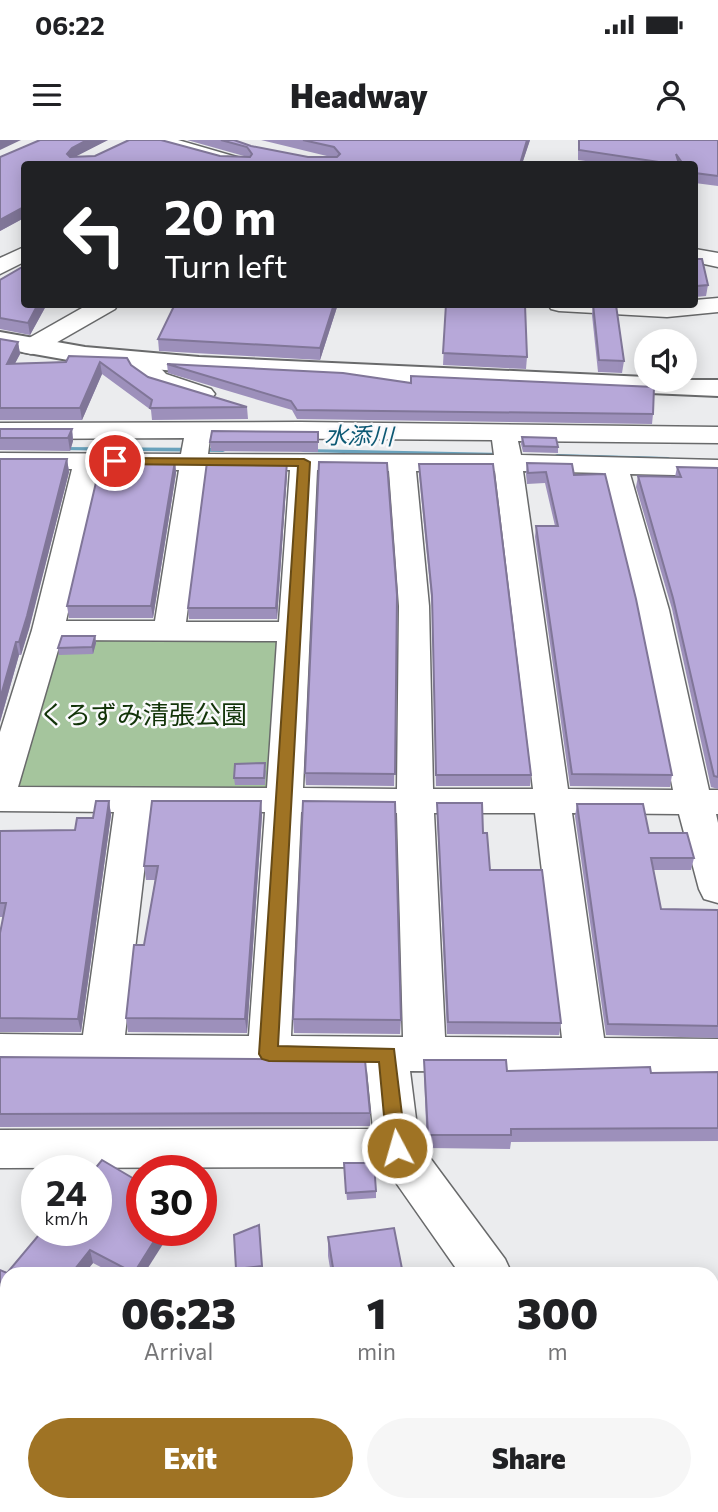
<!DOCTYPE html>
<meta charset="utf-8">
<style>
:root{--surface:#fff;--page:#f6f6f6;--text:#202124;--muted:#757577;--accent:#9f7324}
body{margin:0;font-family:Commissioner,"Noto Sans JP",sans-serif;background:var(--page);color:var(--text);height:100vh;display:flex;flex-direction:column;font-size:26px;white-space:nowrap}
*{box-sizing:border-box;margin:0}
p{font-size:23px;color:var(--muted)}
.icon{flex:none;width:38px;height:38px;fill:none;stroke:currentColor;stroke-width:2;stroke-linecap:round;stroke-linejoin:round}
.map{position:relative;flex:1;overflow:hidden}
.drawer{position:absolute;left:0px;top:1127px;width:719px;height:245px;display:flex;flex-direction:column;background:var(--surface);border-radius:21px 21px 0 0;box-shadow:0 4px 18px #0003}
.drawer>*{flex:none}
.guide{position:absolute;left:21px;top:21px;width:677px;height:147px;border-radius:7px;box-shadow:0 4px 18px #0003;background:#202124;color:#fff;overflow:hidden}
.buttons{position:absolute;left:634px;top:189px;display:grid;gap:14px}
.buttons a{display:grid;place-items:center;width:63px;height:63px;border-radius:50%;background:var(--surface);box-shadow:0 4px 18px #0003;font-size:35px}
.speed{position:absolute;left:21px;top:1015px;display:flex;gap:14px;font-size:35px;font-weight:700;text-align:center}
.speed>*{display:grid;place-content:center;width:91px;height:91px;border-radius:50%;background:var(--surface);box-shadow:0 4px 18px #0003;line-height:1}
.speed small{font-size:18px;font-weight:400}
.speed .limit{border:10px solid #d22;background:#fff;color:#111}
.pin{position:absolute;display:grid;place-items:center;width:60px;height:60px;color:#fff;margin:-30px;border:4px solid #fff;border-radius:50%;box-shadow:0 2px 7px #0007}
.me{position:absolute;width:77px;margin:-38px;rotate:354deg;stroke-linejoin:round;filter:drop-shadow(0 0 5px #0008)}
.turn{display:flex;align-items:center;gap:24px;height:147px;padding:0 28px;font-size:32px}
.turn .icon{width:91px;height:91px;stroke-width:2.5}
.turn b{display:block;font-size:49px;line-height:60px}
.eta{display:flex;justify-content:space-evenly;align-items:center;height:119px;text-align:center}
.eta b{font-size:42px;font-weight:800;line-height:49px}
.button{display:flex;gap:14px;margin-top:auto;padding:14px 28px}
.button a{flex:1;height:80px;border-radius:42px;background:var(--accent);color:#fff;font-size:28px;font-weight:800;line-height:80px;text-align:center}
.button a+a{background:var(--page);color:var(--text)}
.status{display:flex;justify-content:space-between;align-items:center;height:49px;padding:0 35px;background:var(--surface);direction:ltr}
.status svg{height:19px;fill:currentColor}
header{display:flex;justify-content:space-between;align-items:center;height:91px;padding:0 28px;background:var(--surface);font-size:32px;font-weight:800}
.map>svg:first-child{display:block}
</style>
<div class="status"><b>06:22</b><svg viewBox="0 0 49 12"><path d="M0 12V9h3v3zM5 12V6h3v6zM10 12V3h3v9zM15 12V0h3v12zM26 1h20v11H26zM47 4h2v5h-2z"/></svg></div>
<header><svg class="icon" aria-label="menu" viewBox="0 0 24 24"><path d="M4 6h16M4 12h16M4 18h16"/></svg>Headway<svg class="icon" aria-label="person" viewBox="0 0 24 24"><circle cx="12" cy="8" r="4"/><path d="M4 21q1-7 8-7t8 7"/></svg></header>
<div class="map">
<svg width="718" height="1372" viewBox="0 0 718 1372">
<rect width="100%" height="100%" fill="#ebecee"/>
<polygon fill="#a5c59d" points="279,497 271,644 265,650 11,652 51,500"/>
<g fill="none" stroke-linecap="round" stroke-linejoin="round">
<g fill="#69a2bc" fill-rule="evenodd">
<polygon points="60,307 223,308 227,310 223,312 58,310 58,308"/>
<polygon points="305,309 503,313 507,315 503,317 303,312 301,311"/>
<polygon points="557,314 668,317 672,319 668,321 555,317 553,316"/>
</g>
<g stroke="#696a6b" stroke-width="3">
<g id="minor">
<polygon points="149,0 178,0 247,20 250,24 221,24 151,4"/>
<polygon points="24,107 24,122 0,134 0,118"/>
<polygon points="695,109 718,113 718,127 695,122"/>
<polygon points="718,158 718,172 667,177 559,171 551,169 548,164 695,164 695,160"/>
<polygon points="89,164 118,164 115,169 40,212 31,214 22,212 19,207 22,202"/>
<path d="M139 213 148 215 166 234 211 249 215 254 211 259 202 262C172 254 143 249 127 220L130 215Z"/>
<path d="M300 282 718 287V303L518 301 521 315 718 320V336L630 334 669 470 709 650H718V674H716L718 683V763L704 759 699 749 679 674 572 673 604 898 718 899V933L410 931 419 1003 505 1119 512 1134H460L385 1027 0 1028V990L373 989 367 931 0 928V894L83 895 114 672 0 671V592L32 490 72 329H0V313L181 314 184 298 0 299V283ZM210 298 492 300 494 315 208 314ZM100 330H179L155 481H66ZM206 330H290L279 482H186ZM317 330 389 331 399 466 397 649 303 648ZM416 331H495L533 649H433L429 466ZM523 331 603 333 637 470 673 650 568 649ZM61 500 277 501 267 648 18 647ZM151 672H265L249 896 125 895ZM301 672 397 673 403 897 291 896ZM434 673H535L562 898 445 897Z"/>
<polygon points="0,1211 7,1213 7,1262 0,1260"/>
<polygon points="231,1365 297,1365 299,1372 234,1372"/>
<polygon points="575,1365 629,1365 628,1372 574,1372"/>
</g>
</g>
<g stroke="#696a6b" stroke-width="4">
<polygon id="tertiary" points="0,192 85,207 199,217 646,237 646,240 718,240 718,256 199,233 85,223 0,208"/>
</g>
<use href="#minor" fill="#fff" fill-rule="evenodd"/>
<use href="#tertiary" fill="#fff" fill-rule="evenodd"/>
</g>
<g fill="#9d90bb">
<polygon points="108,0 75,16 244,16 187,0 234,0 251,6 308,17 331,17 261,0 530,0 522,24 24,24 24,78 0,91 0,17"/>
<polygon points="578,0 718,0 718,46 695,43 695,24 608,24 578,20"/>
<polygon points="695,119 708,145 706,156 695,157"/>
<polygon points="0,140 24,164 47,164 30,195 0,189 0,190"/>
<polygon points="338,164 320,220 159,211 158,199"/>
<polygon points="446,164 527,217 526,229 443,225"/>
<polygon points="593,164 624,221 622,233 598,232 592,175"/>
<polygon points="0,199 18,202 20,214 15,223 66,222 69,216 131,225 148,237 247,267 248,279 152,280 151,270 102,234 82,280 0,280"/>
<polygon points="167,224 411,243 653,274 652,284 297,279 292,270 168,233"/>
<polygon points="0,289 72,289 73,301 70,311 0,310"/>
<polygon points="318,292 318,312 211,311 210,302"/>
<polygon points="522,297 558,307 558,313 523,312 521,304"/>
<polygon points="0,319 67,319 69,332 29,489 21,515 19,515 0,582"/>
<polygon points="175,321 176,333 153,478 69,478 67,466"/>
<polygon points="527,323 574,335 672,635 670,647 570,646 535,397 536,386 555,386 545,343 527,344 526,334"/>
<polygon points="419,324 531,635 530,646 436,646 432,466 419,334"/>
<polygon points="677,327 718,328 718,649 711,647 672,469 636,347 638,336 675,337"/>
<polygon points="287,333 277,479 189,479 188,468"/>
<polygon points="397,455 394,646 306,645 305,633"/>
<polygon points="95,496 96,503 93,514 59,515 58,508"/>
<polygon points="266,630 265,645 235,645 234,638"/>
<polygon points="109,661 111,675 81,892 0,892 0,793 3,777 0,777 0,691 75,690 93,678"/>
<polygon points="437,663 483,693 490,730 561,883 559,895 447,894 437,676"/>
<polygon points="577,664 649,693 694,718 691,730 653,730 661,769 718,770 718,898 606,895 575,676"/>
<polygon points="262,675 247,893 128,892 126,878 144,805 155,740 146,740 144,726"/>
<polygon points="293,879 401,880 400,894 294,893"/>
<polygon points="0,917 370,973 370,986 0,987"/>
<polygon points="424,920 507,931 651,933 718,932 718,1001 511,1002 510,1009 427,1008 424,934"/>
<polygon points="344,1030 376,1051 376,1058 347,1060"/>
<polygon points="141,1043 144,1134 114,1134 93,1123 84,1134 7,1134 7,1199 0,1196 0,1130 7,1133"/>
<polygon points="259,1085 263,1133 237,1134 236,1129"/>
<polygon points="328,1097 403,1134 331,1134 328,1116"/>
<polygon points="371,1365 450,1365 449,1372 372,1372"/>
</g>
<g fill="#807698">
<polygon points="0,0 21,0 0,10"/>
<polygon points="87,0 108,0 73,18 68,24 67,14 72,8"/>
<polygon points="527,0 530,0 522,24 520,24"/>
<polygon points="24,67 24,78 0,91 0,80"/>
<polygon points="38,164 47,164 30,195 28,183"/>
<polygon points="334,164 338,164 320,220 320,208"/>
<polygon points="18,202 20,214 9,235 7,224"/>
<polygon points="100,222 102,234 82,280 80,268"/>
<polygon points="72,289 73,301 70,311 68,298"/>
<polygon points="67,319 69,332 29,489 21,515 19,502"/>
<polygon points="175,321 176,333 153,478 151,466"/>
<polygon points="287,322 287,333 277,479 276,468"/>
<polygon points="95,496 96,503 93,514 92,507"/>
<polygon points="16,502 19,515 0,582 0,559"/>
<polygon points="109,661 111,675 81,892 78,879"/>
<polygon points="261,661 262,675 247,893 245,879"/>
<polygon points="141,1043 142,1048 142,1059 133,1054"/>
<polygon points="161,1090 172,1090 144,1134 134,1134"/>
<polygon points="90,1110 93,1123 84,1134 71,1134"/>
</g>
<g fill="#b7a8d9" stroke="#807698" stroke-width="2">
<polygon points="40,0 87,0 72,8 67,14 70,17 95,16 129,0 161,0 220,16 250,17 252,14 247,7 221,0 234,0 251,6 308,17 337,17 340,14 334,7 303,0 527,0 520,24 24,24 24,67 0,80 0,17"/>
<polygon points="579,0 718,0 718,36 695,33 695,24 683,24 676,14 679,24 672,24 579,10"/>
<polygon points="695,119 702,119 708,145 697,146 695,149"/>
<polygon points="24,126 24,164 38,164 28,183 0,178 0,140"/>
<polygon points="175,164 334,164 320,208 158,199"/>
<polygon points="446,164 525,165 527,217 443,213"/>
<polygon points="593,164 616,165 624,221 599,220"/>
<polygon points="0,199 18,202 7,224 66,222 69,216 127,218 131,225 148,237 247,267 150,268 152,260 100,222 80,268 0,268"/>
<polygon points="167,224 343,233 411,243 411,236 654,247 653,274 297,270 291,261"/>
<polygon points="0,289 72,289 68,298 0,298"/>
<polygon points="212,291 318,292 318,302 210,302"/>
<polygon points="522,297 556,298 558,307 524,306"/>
<polygon points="0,319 67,319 27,476 19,502 16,502 0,559"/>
<polygon points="101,321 175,321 151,466 67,466"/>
<polygon points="207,322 287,322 276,468 188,468"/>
<polygon points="319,322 387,323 397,455 395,634 305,633"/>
<polygon points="527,323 572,324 574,335 605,334 636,459 672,635 572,634 536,386 558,386 546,332 528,333"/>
<polygon points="419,324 493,324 531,635 436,635 432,455"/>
<polygon points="677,327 718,328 718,637 714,636 673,458 638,336 681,337"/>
<polygon points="62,496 95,496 92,507 58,508"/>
<polygon points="265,623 264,638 234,638 235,624"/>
<polygon points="96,661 109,661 78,879 0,878 0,793 6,763 0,763 0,691 75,690 77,678 93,678"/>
<polygon points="152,661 261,661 245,879 126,878 134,805 144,805 158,726 144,726"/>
<polygon points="303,661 395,662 401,880 293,879"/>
<polygon points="437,663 482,663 483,693 487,693 490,730 542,730 561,883 448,882"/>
<polygon points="577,664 643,664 649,693 687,693 694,718 651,718 661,769 718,770 718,886 608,884"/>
<polygon points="0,917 365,920 370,973 0,974"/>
<polygon points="424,920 506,920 507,931 650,927 651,933 718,932 718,988 511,989 511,995 428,995"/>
<polygon points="102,1020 141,1043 133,1054 142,1058 142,1090 161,1090 134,1133 90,1110 71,1134 7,1134 7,1188 0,1185 0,1130 7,1133 43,1090 96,1090 96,1031 93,1031"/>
<polygon points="344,1023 374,1023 376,1051 346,1053"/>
<polygon points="259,1085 262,1126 236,1129 234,1095"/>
<polygon points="394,1088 403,1134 334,1134 328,1097"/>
<polygon points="712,1229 718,1232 718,1372 654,1372 656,1365 712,1365"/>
<polygon points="0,1345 7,1349 7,1365 35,1365 47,1372 0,1372"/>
<polygon points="374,1365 416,1365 375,1372"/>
</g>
<polygon fill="#9f7324" stroke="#674b17" stroke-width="2" points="115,318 304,319 310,322 278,906 394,909 406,1008 403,1014 397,1016 390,1014 387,1008 379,922 269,921 262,919 259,914 298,326 110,324 110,319"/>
<g text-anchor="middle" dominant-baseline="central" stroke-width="5" stroke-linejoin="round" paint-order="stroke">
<g font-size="23" font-style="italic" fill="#0d5974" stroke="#f9f9fb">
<text transform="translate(359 295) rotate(1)">水添川</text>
</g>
<g font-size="26" fill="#113308" stroke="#f9f9fb">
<text x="143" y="573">くろずみ清張公園</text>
</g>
</g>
</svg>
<div class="buttons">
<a><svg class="icon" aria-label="sound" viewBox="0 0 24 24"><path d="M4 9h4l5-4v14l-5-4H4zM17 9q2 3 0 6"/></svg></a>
</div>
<div class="speed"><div>24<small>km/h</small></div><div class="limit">30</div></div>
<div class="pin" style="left:115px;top:321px;background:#d93025"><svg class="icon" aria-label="arrive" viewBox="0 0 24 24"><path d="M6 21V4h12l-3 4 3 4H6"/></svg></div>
<svg class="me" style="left:397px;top:1008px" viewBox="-20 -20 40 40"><circle r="17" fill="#9f7324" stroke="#fff" stroke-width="3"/><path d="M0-11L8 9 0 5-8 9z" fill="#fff"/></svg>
<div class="guide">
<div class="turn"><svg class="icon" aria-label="left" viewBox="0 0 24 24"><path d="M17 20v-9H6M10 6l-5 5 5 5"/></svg><div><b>20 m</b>Turn left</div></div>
</div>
<section class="drawer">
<div class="eta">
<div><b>06:23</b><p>Arrival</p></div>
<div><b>1</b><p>min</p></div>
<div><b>300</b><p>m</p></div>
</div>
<div class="button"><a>Exit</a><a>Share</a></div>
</section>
</div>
